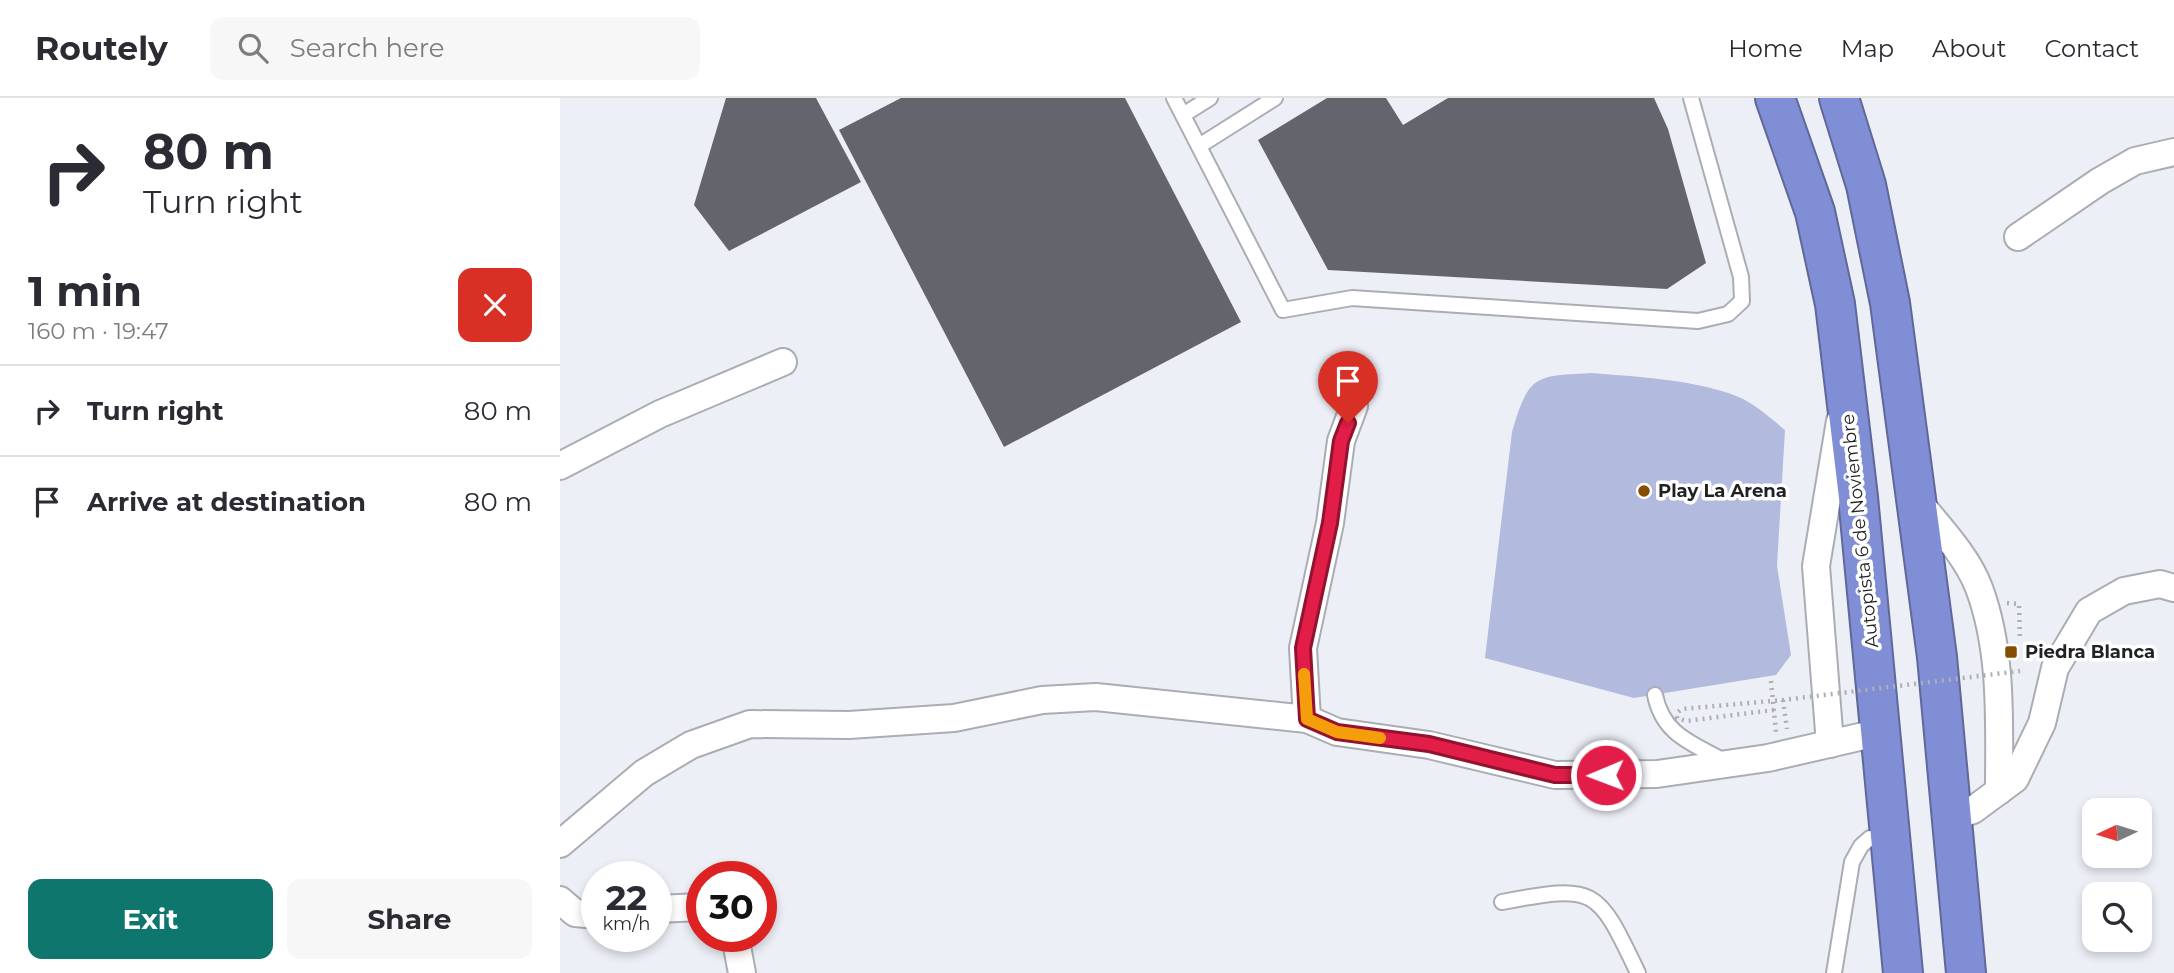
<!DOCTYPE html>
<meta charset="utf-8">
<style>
:root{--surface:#fff;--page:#f7f7f7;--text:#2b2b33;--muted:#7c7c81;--line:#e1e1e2;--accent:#0f766e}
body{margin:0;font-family:Montserrat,sans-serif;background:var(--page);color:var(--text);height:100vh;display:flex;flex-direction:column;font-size:26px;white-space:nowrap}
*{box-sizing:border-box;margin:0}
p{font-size:23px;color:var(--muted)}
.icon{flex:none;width:38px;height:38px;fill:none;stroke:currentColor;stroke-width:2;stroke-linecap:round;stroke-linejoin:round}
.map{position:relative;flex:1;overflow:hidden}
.panel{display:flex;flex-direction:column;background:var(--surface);width:560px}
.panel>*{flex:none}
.top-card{background:#fff;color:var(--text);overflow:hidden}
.needle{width:46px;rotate:266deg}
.tools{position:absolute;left:1522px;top:700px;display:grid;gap:14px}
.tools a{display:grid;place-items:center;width:70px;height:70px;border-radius:14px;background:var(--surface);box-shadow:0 4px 10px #0003;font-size:35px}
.speed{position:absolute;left:21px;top:763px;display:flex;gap:14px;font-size:35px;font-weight:700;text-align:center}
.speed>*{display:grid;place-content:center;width:91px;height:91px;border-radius:50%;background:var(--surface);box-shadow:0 4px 10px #0003;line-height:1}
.speed small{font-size:18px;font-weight:400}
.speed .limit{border:10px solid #d22;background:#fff;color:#111}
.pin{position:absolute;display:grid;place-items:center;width:60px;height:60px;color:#fff;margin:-72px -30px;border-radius:50% 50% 50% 0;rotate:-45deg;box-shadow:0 0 7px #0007}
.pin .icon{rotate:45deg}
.me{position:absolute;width:77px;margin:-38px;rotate:269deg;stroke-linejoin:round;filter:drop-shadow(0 0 5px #0008)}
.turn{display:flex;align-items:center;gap:24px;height:147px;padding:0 28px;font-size:32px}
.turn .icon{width:91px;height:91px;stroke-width:2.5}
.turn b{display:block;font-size:49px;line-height:60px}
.round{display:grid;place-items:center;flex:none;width:74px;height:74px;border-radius:14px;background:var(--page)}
.overview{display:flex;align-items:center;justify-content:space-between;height:119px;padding:0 28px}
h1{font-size:42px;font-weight:700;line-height:52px}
.primary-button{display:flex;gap:14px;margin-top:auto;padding:14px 28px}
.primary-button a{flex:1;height:80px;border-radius:14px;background:var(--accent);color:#fff;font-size:28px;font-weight:700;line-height:80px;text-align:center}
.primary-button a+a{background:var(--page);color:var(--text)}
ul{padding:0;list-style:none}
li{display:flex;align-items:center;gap:21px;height:91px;padding:0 28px;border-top:2px solid var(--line)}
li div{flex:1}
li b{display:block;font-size:26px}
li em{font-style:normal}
header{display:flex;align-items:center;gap:42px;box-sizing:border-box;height:98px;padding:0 35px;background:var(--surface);border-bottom:2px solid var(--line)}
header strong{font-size:33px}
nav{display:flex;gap:38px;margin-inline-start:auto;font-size:24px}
.search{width:490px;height:63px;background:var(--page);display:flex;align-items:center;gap:18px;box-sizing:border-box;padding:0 24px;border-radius:14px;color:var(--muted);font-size:26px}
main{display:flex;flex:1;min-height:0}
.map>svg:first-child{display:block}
</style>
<header>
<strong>Routely</strong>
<div class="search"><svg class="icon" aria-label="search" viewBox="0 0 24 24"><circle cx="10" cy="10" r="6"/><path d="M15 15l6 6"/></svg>Search here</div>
<nav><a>Home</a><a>Map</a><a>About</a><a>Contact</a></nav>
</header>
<main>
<section class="panel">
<div class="top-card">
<div class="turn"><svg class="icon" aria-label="right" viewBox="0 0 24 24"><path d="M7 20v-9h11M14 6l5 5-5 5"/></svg><div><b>80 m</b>Turn right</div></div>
</div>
<div class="overview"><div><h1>1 min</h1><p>160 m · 19:47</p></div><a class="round" style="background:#d93025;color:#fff"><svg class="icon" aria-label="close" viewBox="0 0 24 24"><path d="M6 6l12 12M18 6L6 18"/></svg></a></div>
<ul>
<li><svg class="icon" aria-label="right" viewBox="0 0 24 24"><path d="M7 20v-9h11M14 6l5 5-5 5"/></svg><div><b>Turn right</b></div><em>80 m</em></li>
<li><svg class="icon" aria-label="arrive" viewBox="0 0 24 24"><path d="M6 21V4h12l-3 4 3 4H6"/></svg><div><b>Arrive at destination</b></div><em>80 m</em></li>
</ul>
<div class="primary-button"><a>Exit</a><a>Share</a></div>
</section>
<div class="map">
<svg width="1614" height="875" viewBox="0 0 1614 875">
<rect width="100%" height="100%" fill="#edeff7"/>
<path fill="#b2badd" d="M1032 275C1078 279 1127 281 1171 296 1192 303 1208 318 1225 332L1217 468 1231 557 1216 577 1074 600 925 560 952 334C969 276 975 278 1032 275Z"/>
<g fill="#64656c">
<polygon points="166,0 256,0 301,84 169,153 134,107"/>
<polygon points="341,0 565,0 681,224 444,349 279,32"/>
<polygon points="767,0 826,0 843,27 888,0 1094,0 1108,31 1146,165 1107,191 768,172 698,42"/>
</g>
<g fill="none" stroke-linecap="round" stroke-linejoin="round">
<g stroke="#abadb4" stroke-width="18">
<g id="lane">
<polyline points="614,0 723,212 792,200 1138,223 1168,216 1182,203 1181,179 1131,0"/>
<polyline points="623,17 650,0"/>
<polyline points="639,48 715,0"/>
<path d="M1095 597C1103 637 1132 645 1164 663"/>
<path d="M942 804C1036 786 1037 789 1078 875"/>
<polyline points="1274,875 1292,764 1301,748 1310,740 1330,741"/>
</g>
</g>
<g stroke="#abadb4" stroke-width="30">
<g id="street">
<polyline points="1458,139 1540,83 1575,63 1614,54"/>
<polyline points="0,368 100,316 223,264"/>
<path d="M1357 402C1378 428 1407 458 1419 490 1443 554 1439 626 1439 693"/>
<polyline points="747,621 743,550 770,425 781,343 794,308"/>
<polyline points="1270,646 1256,468 1280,323"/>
<polyline points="1393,719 1413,712 1455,681 1482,625 1495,570 1529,513 1564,493 1600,486 1614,490"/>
<polyline points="0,746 84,675 131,647 190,626 289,627 394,620 482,602 536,599 747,621 777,634 869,647 995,677 1097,676 1208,660 1321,634"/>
<polyline points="0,802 15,815 37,817"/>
<polyline points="96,811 142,809"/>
<polyline points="175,838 182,875"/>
</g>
</g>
<g stroke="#5f6898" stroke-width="42">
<g id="highway">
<polyline points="1215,0 1255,114 1275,206 1298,399 1343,875"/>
<polyline points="1279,0 1306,87 1330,205 1377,559 1406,875"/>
</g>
</g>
<g stroke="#aeafb6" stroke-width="4.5" stroke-dasharray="2 5" stroke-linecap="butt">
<polyline points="1447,505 1459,506 1460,541"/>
<polyline points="1211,583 1216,634"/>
<polyline points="1223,602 1227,631"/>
</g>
<use href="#lane" stroke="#fff" stroke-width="14"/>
<use href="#street" stroke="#fff" stroke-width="26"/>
<use href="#highway" stroke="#808ed6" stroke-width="38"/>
<polyline stroke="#aeafb6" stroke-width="4.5" stroke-dasharray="2 5" stroke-linecap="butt" points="1214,612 1126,623 1117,620 1117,615 1122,611 1223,602 1460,573"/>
</g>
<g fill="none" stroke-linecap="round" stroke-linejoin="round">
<g stroke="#92132f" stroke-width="18">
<polyline id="route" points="788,325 781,343 770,425 743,550 747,621 777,634 869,646 995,677 1046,677"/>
</g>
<use href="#route" stroke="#e11d48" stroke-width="12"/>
<polyline stroke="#f59e0b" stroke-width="12" points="744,576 747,621 777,634 820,640"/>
</g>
<g fill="#864e00" stroke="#fff" stroke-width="2.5">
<circle cx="1084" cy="393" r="7"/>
<rect x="1444" y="547" width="14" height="14" rx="3.5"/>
</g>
<g text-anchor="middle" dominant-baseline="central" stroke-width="7" stroke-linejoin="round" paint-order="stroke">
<g font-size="18" font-weight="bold" fill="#212224" stroke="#fff" text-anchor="start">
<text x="1098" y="393">Play La Arena</text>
<text x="1465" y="554">Piedra Blanca</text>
</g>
<g font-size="18" fill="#212224" stroke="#fff">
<text transform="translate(1300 433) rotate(-96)">Autopista 6 de Noviembre</text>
</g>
</g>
</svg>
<div class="tools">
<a><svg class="needle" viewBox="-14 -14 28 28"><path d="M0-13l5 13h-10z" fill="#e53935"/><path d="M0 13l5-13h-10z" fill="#7c7c81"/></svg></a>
<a><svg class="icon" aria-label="search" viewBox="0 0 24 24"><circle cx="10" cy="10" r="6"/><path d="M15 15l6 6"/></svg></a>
</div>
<div class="speed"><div>22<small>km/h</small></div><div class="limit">30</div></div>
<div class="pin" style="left:788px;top:325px;background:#d93025"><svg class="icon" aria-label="arrive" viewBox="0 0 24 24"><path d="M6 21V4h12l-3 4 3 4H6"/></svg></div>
<svg class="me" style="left:1046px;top:677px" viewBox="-20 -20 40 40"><circle r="17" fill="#e11d48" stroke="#fff" stroke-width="3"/><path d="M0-11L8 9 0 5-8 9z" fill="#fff"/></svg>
</div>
</main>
